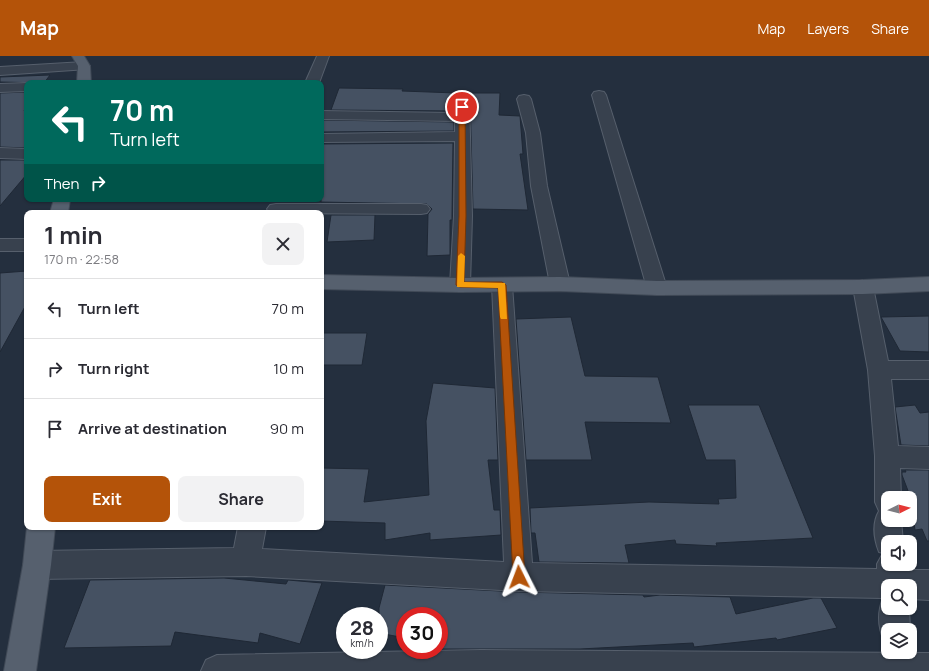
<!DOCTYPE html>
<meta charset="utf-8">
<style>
:root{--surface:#fff;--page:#f2f2f3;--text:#2b2b33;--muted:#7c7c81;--line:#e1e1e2;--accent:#b45309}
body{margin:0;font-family:Manrope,sans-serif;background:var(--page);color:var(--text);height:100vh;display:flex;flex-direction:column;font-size:15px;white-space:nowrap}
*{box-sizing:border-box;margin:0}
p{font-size:13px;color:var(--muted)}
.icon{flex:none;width:22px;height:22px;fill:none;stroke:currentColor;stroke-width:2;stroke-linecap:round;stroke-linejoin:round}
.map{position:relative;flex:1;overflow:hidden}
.drawer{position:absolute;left:24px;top:154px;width:300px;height:320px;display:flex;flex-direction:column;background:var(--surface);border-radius:8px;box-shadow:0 1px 3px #0004}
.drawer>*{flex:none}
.banner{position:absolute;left:24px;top:24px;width:300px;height:122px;border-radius:8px;box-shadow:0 1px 3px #0004;background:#00695c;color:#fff;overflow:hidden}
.needle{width:26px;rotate:84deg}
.tools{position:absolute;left:881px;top:435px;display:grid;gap:8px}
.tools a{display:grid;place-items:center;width:36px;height:36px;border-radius:8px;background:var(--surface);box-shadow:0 1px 3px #0004;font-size:20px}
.speed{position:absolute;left:336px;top:551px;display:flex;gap:8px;font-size:20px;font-weight:700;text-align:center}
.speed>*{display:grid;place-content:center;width:52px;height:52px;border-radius:50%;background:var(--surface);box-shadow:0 1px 3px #0004;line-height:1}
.speed small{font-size:10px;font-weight:400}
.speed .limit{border:6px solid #d22;background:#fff;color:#111}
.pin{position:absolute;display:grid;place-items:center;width:34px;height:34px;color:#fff;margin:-17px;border:2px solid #fff;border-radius:50%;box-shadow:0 1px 4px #0007}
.me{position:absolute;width:44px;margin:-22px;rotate:357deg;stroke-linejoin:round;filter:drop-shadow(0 0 3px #0008)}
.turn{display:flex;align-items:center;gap:14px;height:84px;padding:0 20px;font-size:18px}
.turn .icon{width:52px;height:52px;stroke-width:2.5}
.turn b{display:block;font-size:28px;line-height:34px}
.then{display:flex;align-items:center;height:38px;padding:0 20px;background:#0003;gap:8px;font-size:15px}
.round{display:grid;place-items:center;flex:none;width:42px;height:42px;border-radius:8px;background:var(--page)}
.summary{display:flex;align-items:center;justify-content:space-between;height:68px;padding:0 20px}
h1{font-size:24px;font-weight:700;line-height:30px}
.action{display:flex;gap:8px;margin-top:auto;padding:8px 20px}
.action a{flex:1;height:46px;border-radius:8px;background:var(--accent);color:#fff;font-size:16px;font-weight:700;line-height:46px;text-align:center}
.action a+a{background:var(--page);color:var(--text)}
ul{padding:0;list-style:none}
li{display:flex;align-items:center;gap:12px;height:60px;padding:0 20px;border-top:1px solid var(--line)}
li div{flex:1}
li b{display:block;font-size:15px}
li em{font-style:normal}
header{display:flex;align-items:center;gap:24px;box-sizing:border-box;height:56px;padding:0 20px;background:var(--accent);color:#fff}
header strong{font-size:19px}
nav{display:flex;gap:22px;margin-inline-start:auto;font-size:14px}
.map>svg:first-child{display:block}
</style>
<header>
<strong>Map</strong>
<nav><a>Map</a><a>Layers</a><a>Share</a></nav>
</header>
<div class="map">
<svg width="929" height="615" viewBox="0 0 929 615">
<rect width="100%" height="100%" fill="#242f3e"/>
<g fill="#455162" stroke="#1f2835">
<polygon points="50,19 44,27 0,26 0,21"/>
<polygon points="339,32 403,33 402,35 456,37 454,41 454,55 331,54"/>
<polygon points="27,36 27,50 24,55 27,54 27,92 0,91 0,37"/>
<polygon points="468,37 500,37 499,59 520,60 523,98 520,98 528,154 473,153 470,41"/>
<polygon points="321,64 454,66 454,75 321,76"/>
<polygon points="453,87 452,160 452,164 450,164 450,199 427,200 428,158 432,153 427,148 321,146 321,88"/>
<polygon points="0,104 27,104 27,118 0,150"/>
<polygon points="331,159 375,159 374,184 327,186"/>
<polygon points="27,215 27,247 0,296 0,217"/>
<polygon points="929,260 929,296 900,295 881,261"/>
<polygon points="571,261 585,320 658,321 671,367 585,366 592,404 526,404 516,263"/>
<polygon points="321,277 367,277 362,309 321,309"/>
<polygon points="433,327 495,332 498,404 488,404 494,454 500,454 501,479 430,484 430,477 385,484 385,467 321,465 321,412 369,413 364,446 429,439 426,365"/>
<polygon points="688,349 759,349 813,482 716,487 717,490 676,488 675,484 625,489 629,507 539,506 535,477 531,477 530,452 649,446 719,448 718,443 736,442 735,404 706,404"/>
<polygon points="915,349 920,357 929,356 929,390 901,389 895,351"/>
<polygon points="905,414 929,414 929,485 927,485 922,473 915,474 910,440 902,419 902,416 906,416"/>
<polygon points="224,522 286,528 288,524 322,527 300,588 260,577 258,587 175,576 171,590 64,592 90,524"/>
<polygon points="385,529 519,536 643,539 644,541 660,539 730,541 736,558 813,542 821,542 837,572 777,584 776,582 694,591 693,587 580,593 439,593 439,560 405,560 405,582 379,577 379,552"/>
</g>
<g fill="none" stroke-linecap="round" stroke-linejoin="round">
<g stroke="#565f6c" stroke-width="2">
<g id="minor">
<polygon points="317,0 329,0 319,27 305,27"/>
<polygon points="84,6 90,10 88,13 0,19 0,11"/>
<polygon points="27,27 27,35 0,36 0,28"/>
<polygon points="599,35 604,36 606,39 667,232 664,237 657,239 650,237 647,232 592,39 594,36"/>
<polygon points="462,37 467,38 469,41 472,160 470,229 467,234 460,236 453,234 450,229 454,160 455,85 321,86 321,78 455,76 455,65 321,63 321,55 455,57 455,41 457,38"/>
<polygon points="524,39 529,40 531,43 540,77 547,130 570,228 567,233 560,235 553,233 550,228 531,130 526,77 517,43 519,40"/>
<polygon points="0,92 27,93 27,103 0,102"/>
<polygon points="276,148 421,148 427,149 430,153 427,157 421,158 270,157 267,153 270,149"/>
<rect x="0" y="183" width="27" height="12"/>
<path d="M502 222 509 224 512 229 532 507 877 513V508L883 497 879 496C874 483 872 467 879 455L875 446V400L868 314 853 231 856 226 863 224 870 226 873 231 888 305H929V323H891L898 390 929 391V413L900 412 901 442H888V464H901L903 486H888V508H905L906 514H929V544L910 543V530H888V552H909L910 574V575L888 574V586L884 585C878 571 877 557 883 542L519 535 246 520 37 523 27 519 23 509 27 499 37 495 234 492 238 471H266L262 493 504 506 492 229 495 224Z"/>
<polygon points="481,594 929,597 929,615 201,615 206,604 217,599"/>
</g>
</g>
<g stroke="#414a57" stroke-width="2">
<g id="major">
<polygon points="72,0 84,0 90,10 91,27 77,27 78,10"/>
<polygon points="54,143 70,143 68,157 50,157"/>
<polygon points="321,219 460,222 560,221 657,225 863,224 929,221 929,235 863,238 657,239 560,235 460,236 321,233"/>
<polygon points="27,471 55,471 51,509 36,615 4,615 23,509"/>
</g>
</g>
<use href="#minor" fill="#38414e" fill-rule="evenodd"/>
<use href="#major" fill="#56606e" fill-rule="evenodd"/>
</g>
<polygon fill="#b45309" stroke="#753606" points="462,49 465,51 466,160 464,226 502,226 506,229 525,521 523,525 519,527 515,525 513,521 498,232 460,231 456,229 459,160 459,51"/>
<polygon fill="#f59e0b" points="461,197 465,200 464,226 505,227 507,263 501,263 500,261 498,232 457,231 458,200"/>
</svg>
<div class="tools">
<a><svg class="needle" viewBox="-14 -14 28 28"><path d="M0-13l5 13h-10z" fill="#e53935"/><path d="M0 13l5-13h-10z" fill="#7c7c81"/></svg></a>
<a><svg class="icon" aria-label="sound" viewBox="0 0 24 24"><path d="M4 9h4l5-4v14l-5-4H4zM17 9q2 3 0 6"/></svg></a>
<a><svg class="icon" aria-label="search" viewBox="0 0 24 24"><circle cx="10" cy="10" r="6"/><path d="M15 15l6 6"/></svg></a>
<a><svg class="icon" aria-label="layers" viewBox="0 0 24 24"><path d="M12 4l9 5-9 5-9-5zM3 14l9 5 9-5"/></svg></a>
</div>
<div class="speed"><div>28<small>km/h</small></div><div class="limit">30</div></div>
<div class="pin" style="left:462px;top:51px;background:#d93025"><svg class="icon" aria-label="arrive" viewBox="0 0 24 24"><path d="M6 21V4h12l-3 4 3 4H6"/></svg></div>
<svg class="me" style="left:519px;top:521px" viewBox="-20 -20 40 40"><path d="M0-17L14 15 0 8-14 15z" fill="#b45309" stroke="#fff" stroke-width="4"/></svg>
<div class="banner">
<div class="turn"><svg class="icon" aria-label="left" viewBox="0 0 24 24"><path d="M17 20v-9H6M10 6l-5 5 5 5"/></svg><div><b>70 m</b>Turn left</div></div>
<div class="then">Then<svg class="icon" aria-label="right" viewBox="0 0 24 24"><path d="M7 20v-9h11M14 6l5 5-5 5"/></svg></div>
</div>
<section class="drawer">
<div class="summary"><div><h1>1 min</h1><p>170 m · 22:58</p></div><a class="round"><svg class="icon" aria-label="close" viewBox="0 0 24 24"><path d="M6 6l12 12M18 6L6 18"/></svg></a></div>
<ul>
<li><svg class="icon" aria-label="left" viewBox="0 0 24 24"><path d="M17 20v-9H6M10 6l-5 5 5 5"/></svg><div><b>Turn left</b></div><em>70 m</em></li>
<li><svg class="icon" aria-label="right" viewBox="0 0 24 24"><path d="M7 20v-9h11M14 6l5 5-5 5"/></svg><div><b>Turn right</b></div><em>10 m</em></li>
<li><svg class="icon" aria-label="arrive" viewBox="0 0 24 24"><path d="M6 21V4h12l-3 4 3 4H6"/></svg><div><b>Arrive at destination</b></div><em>90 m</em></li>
</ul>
<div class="action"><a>Exit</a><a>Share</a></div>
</section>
</div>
